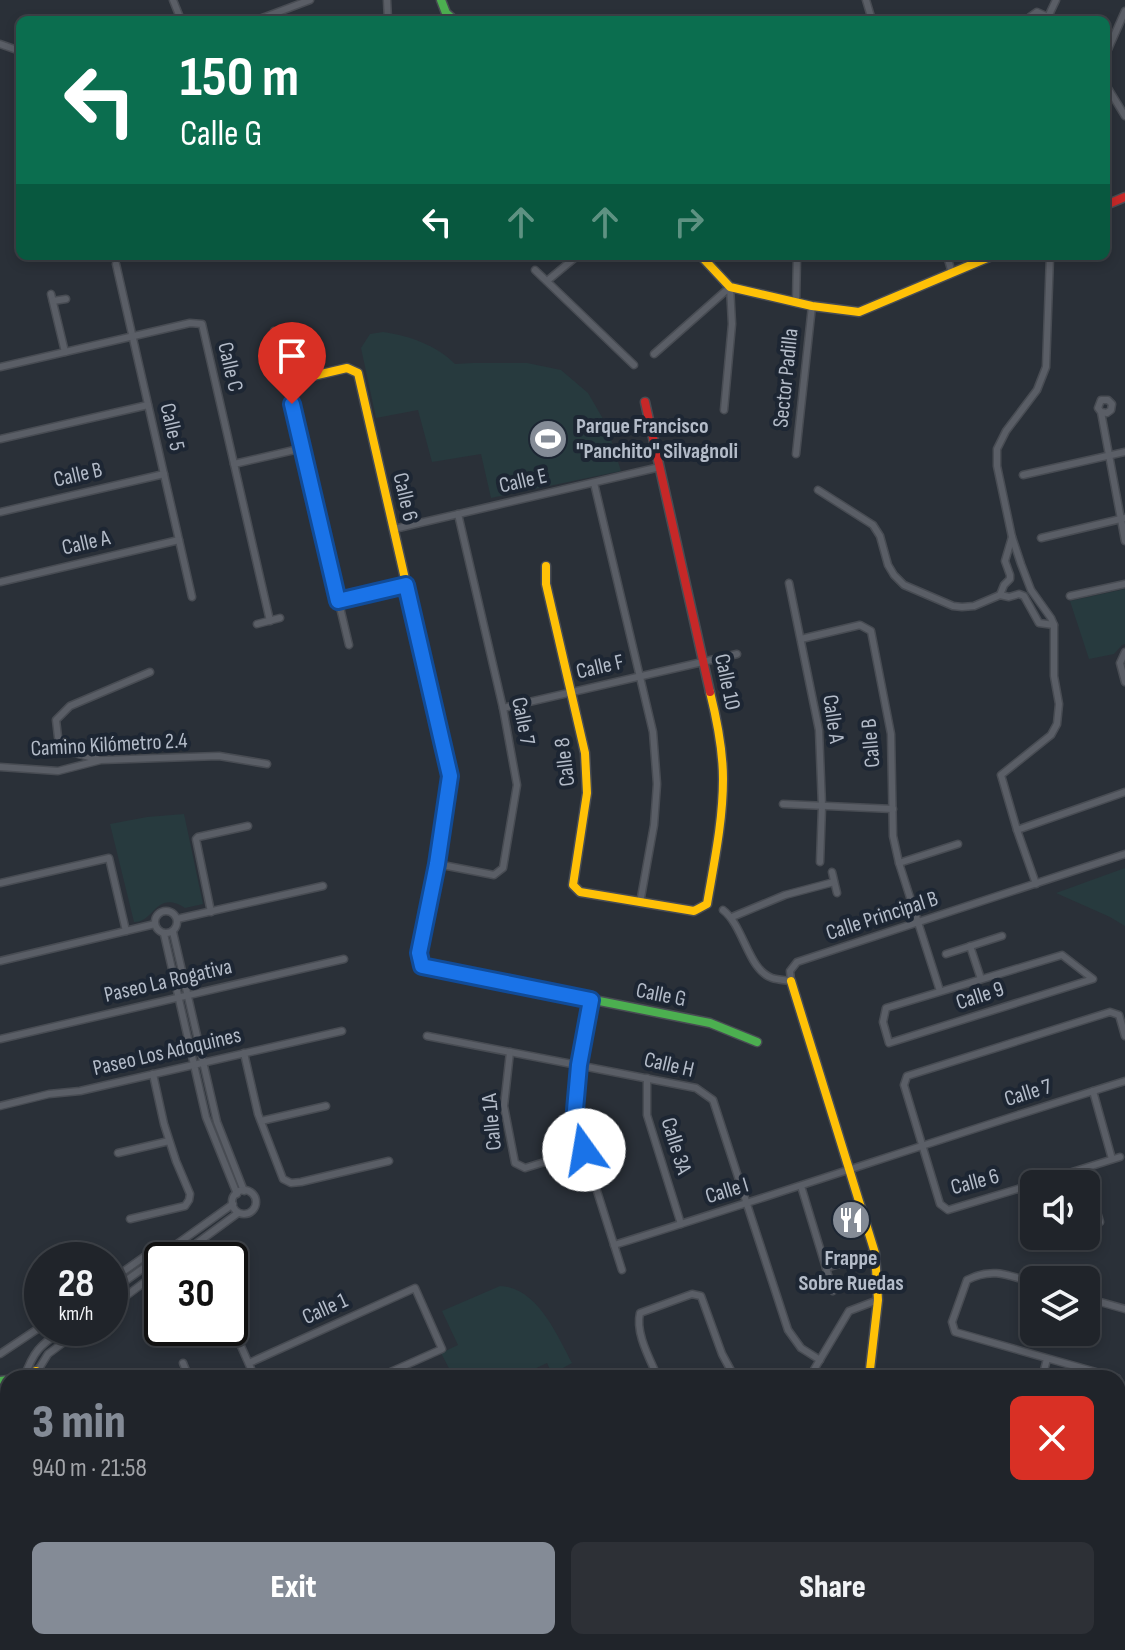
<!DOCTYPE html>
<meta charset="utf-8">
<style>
:root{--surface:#20242a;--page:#2d3036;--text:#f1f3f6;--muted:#a2a4a8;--line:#3d4147;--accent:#848b96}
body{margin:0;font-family:"Sofia Sans Condensed",sans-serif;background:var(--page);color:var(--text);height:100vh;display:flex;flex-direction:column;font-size:30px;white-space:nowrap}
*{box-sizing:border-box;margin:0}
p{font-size:26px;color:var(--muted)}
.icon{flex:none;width:44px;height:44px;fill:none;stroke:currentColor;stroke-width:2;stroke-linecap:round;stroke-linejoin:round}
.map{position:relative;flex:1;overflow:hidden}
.details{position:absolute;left:0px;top:1370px;width:1126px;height:280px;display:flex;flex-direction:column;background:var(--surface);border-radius:24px 24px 0 0;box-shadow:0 4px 12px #0003,0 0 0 2px var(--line)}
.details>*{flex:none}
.guide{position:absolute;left:16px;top:16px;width:1094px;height:244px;border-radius:12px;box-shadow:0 4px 12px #0003,0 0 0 2px var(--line);background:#0b6e4f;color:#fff;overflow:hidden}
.controls{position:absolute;left:1020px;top:1170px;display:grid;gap:16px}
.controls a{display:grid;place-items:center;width:80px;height:80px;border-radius:12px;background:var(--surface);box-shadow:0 4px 12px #0003,0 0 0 2px var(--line);font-size:40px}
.speed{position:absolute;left:24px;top:1242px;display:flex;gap:16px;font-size:40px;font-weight:700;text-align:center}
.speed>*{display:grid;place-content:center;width:104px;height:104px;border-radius:50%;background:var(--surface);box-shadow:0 4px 12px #0003,0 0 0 2px var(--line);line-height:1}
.speed small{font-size:20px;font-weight:400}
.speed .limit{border:4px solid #111;border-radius:12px;background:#fff;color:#111}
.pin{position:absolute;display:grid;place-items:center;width:68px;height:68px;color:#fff;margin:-82px -34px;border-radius:50% 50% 50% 0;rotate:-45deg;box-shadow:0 0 8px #0007}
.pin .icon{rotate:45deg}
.me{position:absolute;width:88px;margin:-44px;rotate:347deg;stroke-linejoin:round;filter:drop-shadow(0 0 6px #0008)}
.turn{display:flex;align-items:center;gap:28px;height:168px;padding:0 32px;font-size:36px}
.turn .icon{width:104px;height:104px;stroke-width:2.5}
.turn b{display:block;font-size:56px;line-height:68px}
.lanes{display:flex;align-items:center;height:76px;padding:0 32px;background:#0003;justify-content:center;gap:40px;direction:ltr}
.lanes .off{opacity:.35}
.round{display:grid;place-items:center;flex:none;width:84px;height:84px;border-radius:12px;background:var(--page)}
.overview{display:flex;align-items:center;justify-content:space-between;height:136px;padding:0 32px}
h1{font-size:48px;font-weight:800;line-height:60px;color:var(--accent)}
.action{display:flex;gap:16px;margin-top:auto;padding:16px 32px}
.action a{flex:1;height:92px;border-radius:12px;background:var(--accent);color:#fff;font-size:32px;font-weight:800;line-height:92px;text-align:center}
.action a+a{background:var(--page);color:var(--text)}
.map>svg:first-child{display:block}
</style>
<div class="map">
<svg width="1125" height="1650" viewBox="0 0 1125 1650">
<rect width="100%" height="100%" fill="#2a3038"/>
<g fill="#273a3e">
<path d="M383 332C410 336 436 345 455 364L473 363H527L561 370 588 393 606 424 621 471 491 498 481 454 432 462 418 410 376 418 361 348 370 334Z"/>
<polygon points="1125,589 1125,644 1122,645 1114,654 1089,659 1070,601"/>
<path d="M184 814 203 904 185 908C156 889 154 923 134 922L110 824 147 817Z"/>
<polygon points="1125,868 1125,926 1110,917 1056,893"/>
<path d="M500 1286C537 1287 557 1335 572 1363L552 1374 547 1363 515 1378H445L452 1374 441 1353 458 1345 442 1311Z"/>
</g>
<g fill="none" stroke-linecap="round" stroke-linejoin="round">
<g stroke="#484c53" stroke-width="9">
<g id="street">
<polyline points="173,0 181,20"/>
<polyline points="387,0 388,20"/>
<polyline points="866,0 872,20"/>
<polyline points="1048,17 1056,0"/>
<polyline points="257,20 310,0"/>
<polyline points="1029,20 1030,17 1037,12 1055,20"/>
<polyline points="0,44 20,51"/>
<polyline points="1106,54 1125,11"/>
<polyline points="1106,85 1125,116"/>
<polyline points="947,256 952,273"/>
<polyline points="116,264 192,597"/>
<polyline points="535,270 634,365"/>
<polyline points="547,281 577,256"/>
<polyline points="51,294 65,352"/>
<polyline points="53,301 66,299"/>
<polyline points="796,303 797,256"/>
<polyline points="274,331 349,645"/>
<polyline points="654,354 730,287"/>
<polyline points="0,367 190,323 202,324 270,621"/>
<polyline points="724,410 732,324 730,287"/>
<polyline points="1101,412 1107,413 1111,410 1112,404 1108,400 1101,400 1098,408 1101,412 1125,541"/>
<polyline points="0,439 148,405"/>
<polyline points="796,454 812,306"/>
<polyline points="234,464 303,448"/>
<polyline points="1023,475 1125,452"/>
<polyline points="594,483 653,732 657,784 654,825 640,903"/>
<polyline points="818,490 873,525 880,536 888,565 894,575 904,585 953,606 962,607 974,606 1000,595 1009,597 1019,594 1024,596 1039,623 1054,625"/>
<polyline points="0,512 164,474"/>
<polyline points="394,529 660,467"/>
<polyline points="1041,538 1125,518"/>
<polyline points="0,582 179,540"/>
<polyline points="789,583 819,730 822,806 820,862"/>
<polyline points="1000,595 1004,585 1010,579 1010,575 1005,561 1012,537"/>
<polyline points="1070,596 1125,584"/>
<polyline points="338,601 406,585"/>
<polyline points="257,624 280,618"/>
<polyline points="801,639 860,625 871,631 891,734 893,836 899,863 940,991"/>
<polyline points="1125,652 1120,663 1125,682"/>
<polyline points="503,708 737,654"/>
<polyline points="97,759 67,751 58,737 56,720 70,706 150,672"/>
<polyline points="0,767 58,771 101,760 219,756 267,764"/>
<polyline points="783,804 893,809"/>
<polyline points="1017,830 1125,792"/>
<polyline points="899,863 958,844"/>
<polyline points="437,864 494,875 503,868 517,785 503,708 458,514"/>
<polyline points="832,872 837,893"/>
<polyline points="0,883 109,858 126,931"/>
<polyline points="1036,884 1017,830 1001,775 1051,735 1057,724 1059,704 1054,676 1054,625 1051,618 1031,590 1021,564 1012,537 997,466 997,449 1006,431 1037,390 1046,367 1050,256"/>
<path d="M723 910C744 926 748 970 772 978 778 980 785 980 791 981L790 971 797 962 1125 854"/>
<circle cx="166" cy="922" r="11"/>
<polyline points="211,912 196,839 198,837 248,826"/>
<polyline points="732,917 785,895 834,882"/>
<polyline points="177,919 323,886"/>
<polyline points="173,932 217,1122 244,1191"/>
<polyline points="164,934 206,1117 237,1194"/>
<polyline points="970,946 981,979"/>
<polyline points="946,954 1002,936"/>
<polygon points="1062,955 1093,979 889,1043 883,1022 886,1008"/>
<polyline points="0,961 155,924"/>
<polyline points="591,1000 579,1065 575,1110 584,1150 622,1270"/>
<polyline points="427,1036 696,1088 713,1100 788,1330 801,1348 820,1360"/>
<polyline points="0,1039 344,959"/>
<polyline points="510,1052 504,1106 515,1163 525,1168 584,1150"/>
<polyline points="244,1053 258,1114 283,1179 291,1183 301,1182 389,1161"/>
<polyline points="647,1078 647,1115 681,1224"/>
<polyline points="1093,1091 1112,1159"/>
<polyline points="0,1106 49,1094 80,1091 342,1031"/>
<polyline points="261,1121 326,1106"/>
<polyline points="118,1153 169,1141"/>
<polyline points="1084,1169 1100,1222"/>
<polyline points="1034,1184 948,1210 940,1204 904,1085 907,1076 1110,1012 1119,1015 1125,1036"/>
<polyline points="1034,1184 1120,1157"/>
<polyline points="801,1186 833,1291"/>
<circle cx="244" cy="1202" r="12"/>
<polyline points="130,1219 185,1206 189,1200 190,1194 176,1161 164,1124 153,1074"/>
<path d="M614 1245C785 1192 954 1134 1125 1081"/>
<polyline points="174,1260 238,1213"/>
<polyline points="826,1268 875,1253"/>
<polyline points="110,1281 158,1247"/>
<path d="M1034 1283C1008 1275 992 1267 967 1280L952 1322 955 1332 1117 1378"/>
<polyline points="110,1292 233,1204"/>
<polyline points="1086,1298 1125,1309"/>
<polyline points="110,1308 162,1269"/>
<polyline points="237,1337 255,1378"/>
<polyline points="0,1354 42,1326"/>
<polyline points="183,1363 189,1378"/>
<polyline points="249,1363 415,1288 442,1349 377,1378"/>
<polyline points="35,1375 48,1354 83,1328"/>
<path d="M24 1378C34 1349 41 1345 65 1328"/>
<polyline points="536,1378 541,1378"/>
<path d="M658 1378C650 1359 635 1333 640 1313L692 1294 701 1296 722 1354 735 1378"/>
<polyline points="809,1378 849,1311 878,1300"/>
<polyline points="1042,1378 1047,1359"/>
<polyline points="1118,1450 1125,1452"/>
<polyline points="0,1458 8,1471"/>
<polyline points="0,1487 8,1479"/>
<polyline points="1118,1522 1125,1523"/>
<polyline points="0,1583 8,1591"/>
<polyline points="43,1642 48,1650"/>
<polyline points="121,1642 126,1650"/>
<polyline points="247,1642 258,1650"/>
<polyline points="310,1642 313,1650"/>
<polyline points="377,1642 380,1650"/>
<polyline points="993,1642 1001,1650"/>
<polyline points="166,1650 178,1642"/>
<polyline points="386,1650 402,1642"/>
<polyline points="601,1650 624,1642"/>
</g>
</g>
<g stroke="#484c53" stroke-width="11">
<g id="fast">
<polyline points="441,0 446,13 454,20"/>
<polyline points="423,966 710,1023 757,1042"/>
<polyline points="0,1381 8,1380"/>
</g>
</g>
<g stroke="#484c53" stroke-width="11">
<g id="slow">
<polyline points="701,256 730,287 812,306 859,312 992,256"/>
<polyline points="287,382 347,368 358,373 450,776 437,864 419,953 423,966"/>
<path d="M546 566V584L585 753 587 793 573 885 580 892 694 911 707 904C714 863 723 821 723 779 723 750 717 720 710 692"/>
<polyline points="791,981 875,1253 878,1300 869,1378"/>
<polyline points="36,1371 37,1378"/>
<polyline points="16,1378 25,1376"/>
<polyline points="748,1650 755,1642"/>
</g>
</g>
<g stroke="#484c53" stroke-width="11">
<g id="jam">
<polyline points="1106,205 1125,197"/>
<polyline points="645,402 710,692"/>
<polyline points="0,1389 8,1392"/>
<polyline points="202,1642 209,1650"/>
</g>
</g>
<use href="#street" stroke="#5a5e66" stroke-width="6"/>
<use href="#fast" stroke="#4caf50" stroke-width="8"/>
<use href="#slow" stroke="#ffc107" stroke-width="8"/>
<use href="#jam" stroke="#c62828" stroke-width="8"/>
</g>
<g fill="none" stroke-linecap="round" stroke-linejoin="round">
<g stroke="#114b97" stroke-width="20">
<polyline id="route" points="292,404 338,601 406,585 450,776 437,864 419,953 422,966 591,1000 579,1065 575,1110 584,1150"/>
</g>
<use href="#route" stroke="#1a73e8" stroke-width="14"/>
</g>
<defs>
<g id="stadium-disc" transform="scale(2)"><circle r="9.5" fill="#848b96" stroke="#1d2633"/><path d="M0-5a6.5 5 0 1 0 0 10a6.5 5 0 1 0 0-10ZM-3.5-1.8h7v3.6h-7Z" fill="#fff"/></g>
<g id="restaurant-disc" transform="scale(2)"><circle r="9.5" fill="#848b96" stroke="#1d2633"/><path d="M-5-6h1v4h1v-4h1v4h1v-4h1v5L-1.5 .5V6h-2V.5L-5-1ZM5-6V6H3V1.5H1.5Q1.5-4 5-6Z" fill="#fff"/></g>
</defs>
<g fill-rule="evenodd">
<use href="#stadium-disc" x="548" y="439"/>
<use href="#restaurant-disc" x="851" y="1220"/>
</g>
<g text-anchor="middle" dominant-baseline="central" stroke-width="8" stroke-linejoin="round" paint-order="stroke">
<g font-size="22" fill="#b4bcc9" stroke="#1d2633">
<text transform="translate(230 367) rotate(77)">Calle C</text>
<text transform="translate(786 378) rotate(-84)">Sector Padilla</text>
<text transform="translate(172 427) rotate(77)">Calle 5</text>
<text transform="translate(78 475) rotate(-13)">Calle B</text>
<text transform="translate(523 481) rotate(-13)">Calle E</text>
<text transform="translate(405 497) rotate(77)">Calle 6</text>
<text transform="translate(86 543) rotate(-13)">Calle A</text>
<text transform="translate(600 667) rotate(-13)">Calle F</text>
<text transform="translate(727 682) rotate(78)">Calle 10</text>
<text transform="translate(833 719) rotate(82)">Calle A</text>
<text transform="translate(523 721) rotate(79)">Calle 7</text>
<text transform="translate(871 743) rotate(-95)">Calle B</text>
<text transform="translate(109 745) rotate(-3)">Camino Kilómetro 2.4</text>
<text transform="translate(565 762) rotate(-97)">Calle 8</text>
<text transform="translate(882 916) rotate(-18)">Calle Principal B</text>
<text transform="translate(168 981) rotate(-13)">Paseo La Rogativa</text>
<text transform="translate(661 995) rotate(11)">Calle G</text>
<text transform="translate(980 996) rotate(-18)">Calle 9</text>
<text transform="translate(167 1052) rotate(-13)">Paseo Los Adoquines</text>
<text transform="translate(669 1065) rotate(13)">Calle H</text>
<text transform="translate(1028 1093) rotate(-17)">Calle 7</text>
<text transform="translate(492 1122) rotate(-95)">Calle 1A</text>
<text transform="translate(676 1146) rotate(73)">Calle 3A</text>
<text transform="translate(975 1182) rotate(-15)">Calle 6</text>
<text transform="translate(727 1191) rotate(-17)">Calle I</text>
<text transform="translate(325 1309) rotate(-24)">Calle 1</text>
</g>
<g font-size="22" font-weight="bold" fill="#b4bcc9" stroke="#1d2633" text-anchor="start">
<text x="576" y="426">Parque Francisco<tspan x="576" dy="25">"Panchito" Silvagnoli</tspan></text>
<text x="851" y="1258" text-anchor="middle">Frappe<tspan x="851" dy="25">Sobre Ruedas</tspan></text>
</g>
</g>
</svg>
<div class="controls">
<a><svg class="icon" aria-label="sound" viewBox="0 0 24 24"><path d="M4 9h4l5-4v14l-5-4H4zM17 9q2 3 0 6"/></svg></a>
<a><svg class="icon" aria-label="layers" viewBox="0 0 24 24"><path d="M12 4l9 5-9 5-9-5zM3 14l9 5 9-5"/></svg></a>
</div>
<div class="speed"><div>28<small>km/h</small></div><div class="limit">30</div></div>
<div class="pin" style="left:292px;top:404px;background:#d93025"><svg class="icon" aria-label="arrive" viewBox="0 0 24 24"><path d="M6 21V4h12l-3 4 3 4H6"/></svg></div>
<svg class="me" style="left:584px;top:1150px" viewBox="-20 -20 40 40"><circle r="19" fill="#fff"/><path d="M0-13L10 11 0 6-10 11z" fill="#1a73e8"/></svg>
<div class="guide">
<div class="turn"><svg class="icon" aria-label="left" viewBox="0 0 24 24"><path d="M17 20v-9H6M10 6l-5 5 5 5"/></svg><div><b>150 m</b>Calle G</div></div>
<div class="lanes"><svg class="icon" aria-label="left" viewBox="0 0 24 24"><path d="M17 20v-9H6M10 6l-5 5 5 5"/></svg><svg class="icon off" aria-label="ahead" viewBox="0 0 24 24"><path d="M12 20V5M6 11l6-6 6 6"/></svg><svg class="icon off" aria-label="ahead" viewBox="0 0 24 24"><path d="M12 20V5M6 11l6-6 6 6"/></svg><svg class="icon off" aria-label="right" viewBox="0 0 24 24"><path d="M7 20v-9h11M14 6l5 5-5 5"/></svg></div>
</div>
<section class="details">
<div class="overview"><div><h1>3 min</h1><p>940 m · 21:58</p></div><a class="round" style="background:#d93025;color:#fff"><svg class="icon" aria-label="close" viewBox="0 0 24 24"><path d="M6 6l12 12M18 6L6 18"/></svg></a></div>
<div class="action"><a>Exit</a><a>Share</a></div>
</section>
</div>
